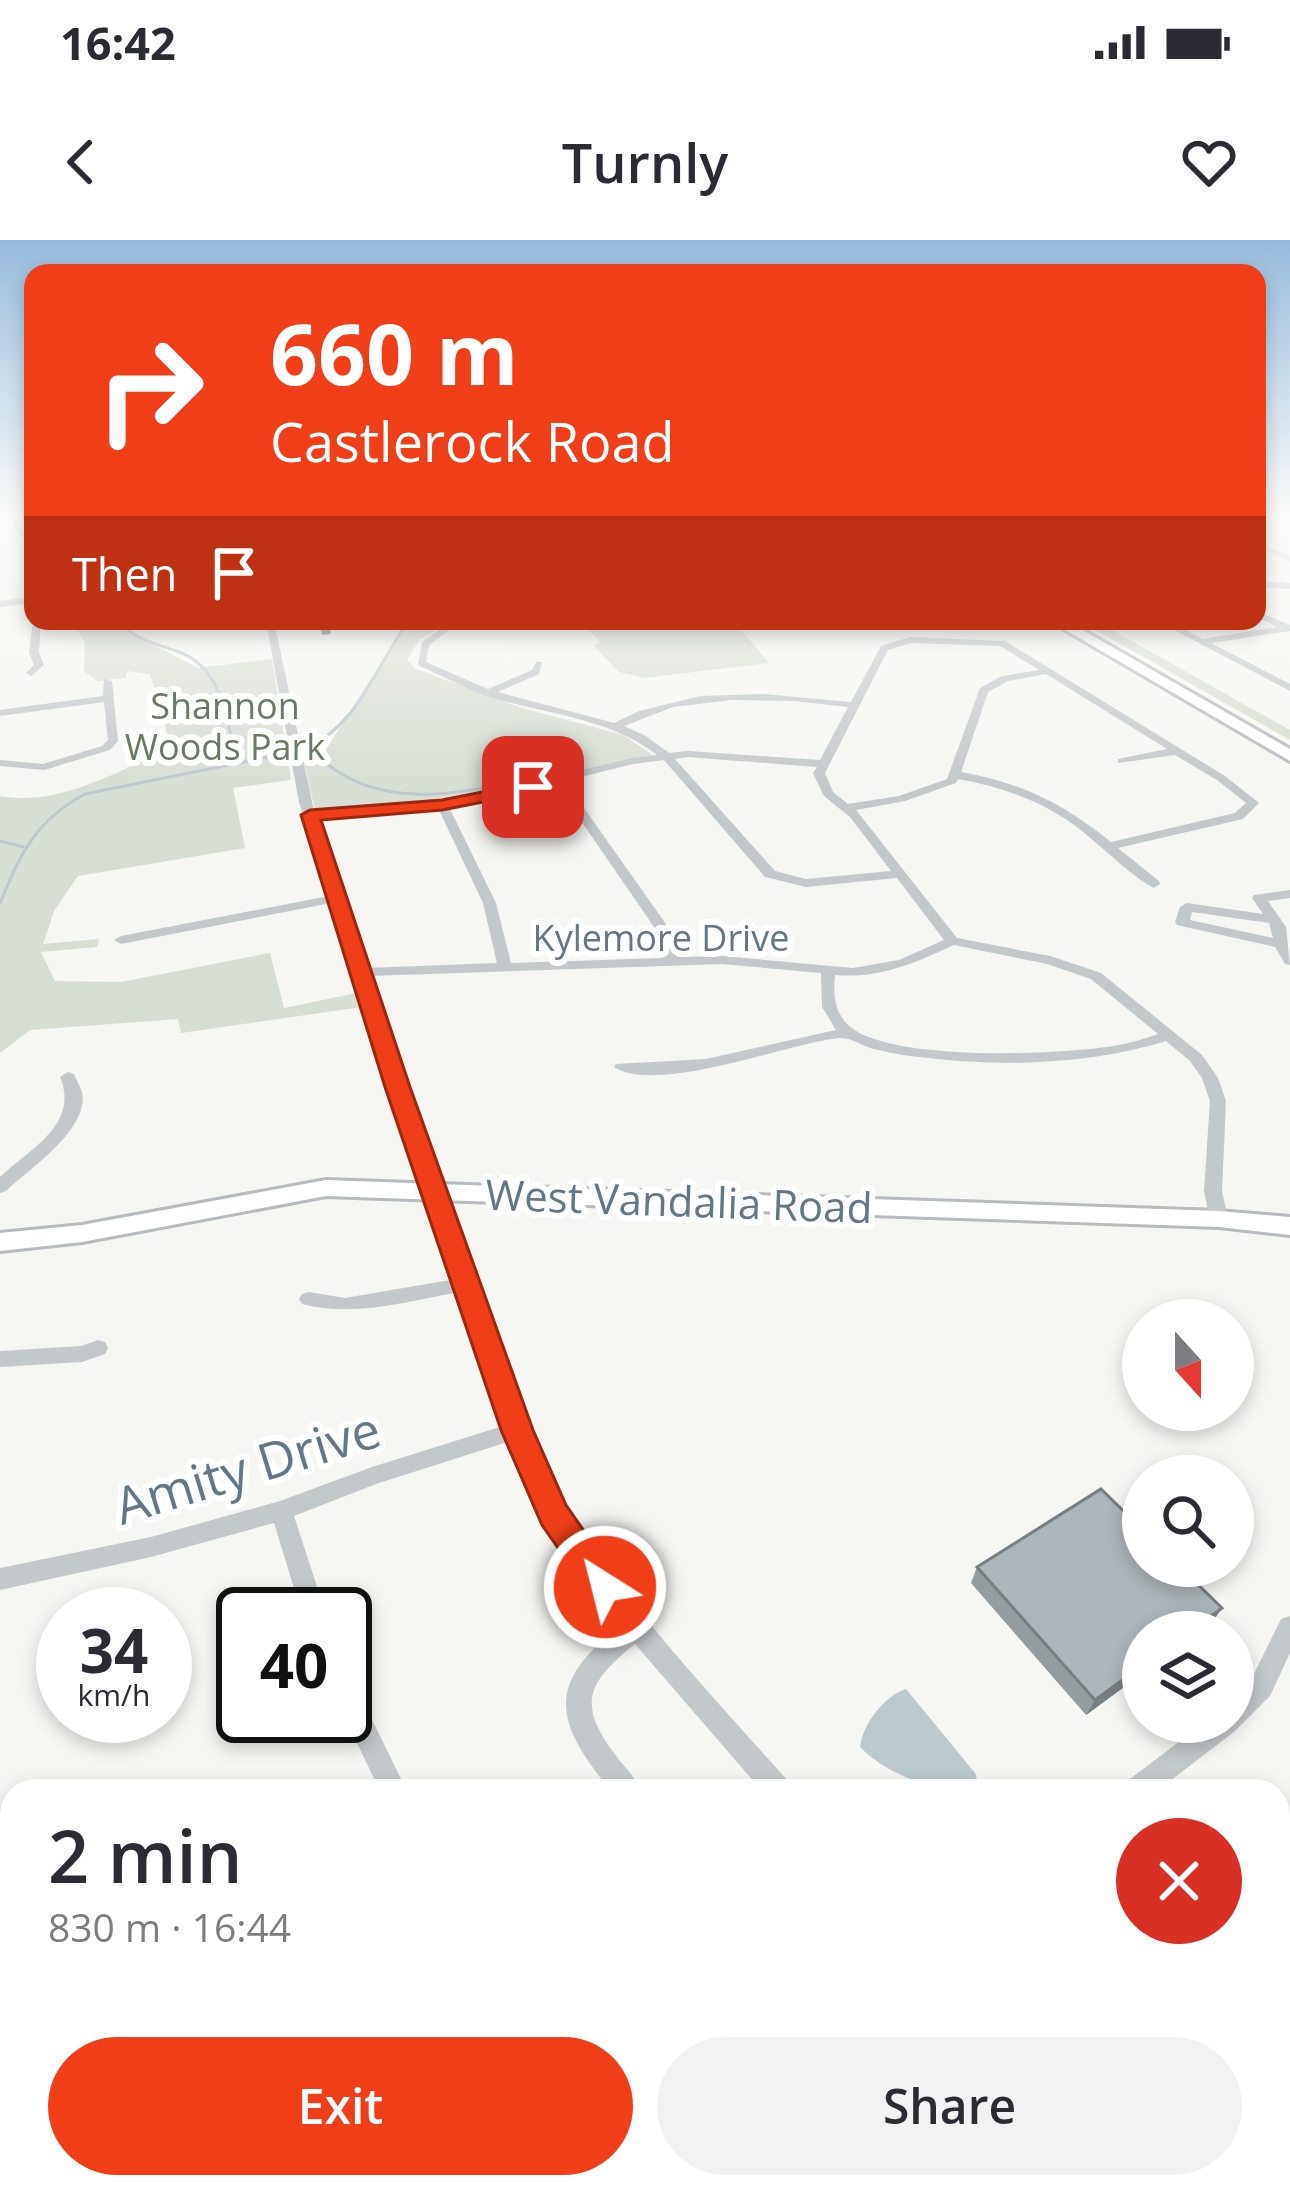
<!DOCTYPE html>
<meta charset="utf-8">
<style>
:root{--surface:#fff;--page:#f2f2f3;--text:#2b2b33;--muted:#7c7c81;--accent:#ef3e18}
body{margin:0;font-family:"Open Sans",sans-serif;background:var(--page);color:var(--text);height:100vh;display:flex;flex-direction:column;font-size:45px;white-space:nowrap}
*{box-sizing:border-box;margin:0}
p{font-size:39px;color:var(--muted)}
.icon{flex:none;width:66px;height:66px;fill:none;stroke:currentColor;stroke-width:2;stroke-linecap:round;stroke-linejoin:round}
.map{position:relative;flex:1;overflow:hidden}
.sheet{position:absolute;left:0px;top:1539px;width:1290px;height:420px;display:flex;flex-direction:column;background:var(--surface);border-radius:36px 36px 0 0;box-shadow:0 6px 18px #0003}
.sheet>*{flex:none}
.guide{position:absolute;left:24px;top:24px;width:1242px;height:366px;border-radius:24px;box-shadow:0 6px 18px #0003;background:#ef3e18;color:#fff;overflow:hidden}
.needle{width:78px;rotate:159deg}
.buttons{position:absolute;left:1122px;top:1059px;display:grid;gap:24px}
.buttons a{display:grid;place-items:center;width:132px;height:132px;border-radius:50%;background:var(--surface);box-shadow:0 6px 18px #0003;font-size:60px}
.speed{position:absolute;left:36px;top:1347px;display:flex;gap:24px;font-size:60px;font-weight:700;text-align:center}
.speed>*{display:grid;place-content:center;width:156px;height:156px;border-radius:50%;background:var(--surface);box-shadow:0 6px 18px #0003;line-height:1}
.speed small{font-size:30px;font-weight:400}
.speed .limit{border:6px solid #111;border-radius:18px;background:#fff;color:#111}
.pin{position:absolute;display:grid;place-items:center;width:102px;height:102px;color:#fff;margin:-51px;border-radius:24px;box-shadow:0 6px 18px #0006}
.me{position:absolute;width:132px;margin:-66px;rotate:324deg;stroke-linejoin:round;filter:drop-shadow(0 0 9px #0008)}
.turn{display:flex;align-items:center;gap:42px;height:252px;padding:0 48px;font-size:54px}
.turn .icon{width:156px;height:156px;stroke-width:2.5}
.turn b{display:block;font-size:84px;line-height:102px}
.then{display:flex;align-items:center;height:114px;padding:0 48px;background:#0003;gap:24px;font-size:45px}
.round{display:grid;place-items:center;flex:none;width:126px;height:126px;border-radius:63px;background:var(--page)}
.summary{display:flex;align-items:center;justify-content:space-between;height:204px;padding:0 48px}
h1{font-size:72px;font-weight:600;line-height:90px}
.primary-button{display:flex;gap:24px;margin-top:auto;padding:24px 48px}
.primary-button a{flex:1;height:138px;border-radius:72px;background:var(--accent);color:#fff;font-size:48px;font-weight:600;line-height:138px;text-align:center}
.primary-button a+a{background:var(--page);color:var(--text)}
.status{display:flex;justify-content:space-between;align-items:center;height:84px;padding:0 60px;background:var(--surface);direction:ltr}
.status svg{height:33px;fill:currentColor}
header{display:flex;justify-content:space-between;align-items:center;height:156px;padding:0 48px;background:var(--surface);font-size:54px;font-weight:600}
.map>svg:first-child{display:block}
</style>
<div class="status"><b>16:42</b><svg viewBox="0 0 49 12"><path d="M0 12V9h3v3zM5 12V6h3v6zM10 12V3h3v9zM15 12V0h3v12zM26 1h20v11H26zM47 4h2v5h-2z"/></svg></div>
<header><svg class="icon" aria-label="back" viewBox="0 0 24 24"><path d="M15 5l-7 7 7 7"/></svg>Turnly<svg class="icon" aria-label="heart" viewBox="0 0 24 24"><path d="M12 20l-8-8c-3-5 5-10 8-4 3-6 11-1 8 4z"/></svg></header>
<div class="map">
<svg width="1290" height="1959" viewBox="0 0 1290 1959">
<rect width="100%" height="100%" fill="#f6f6f2"/>
<g fill="#d7ded3">
<path d="M72 381H107L198 428 272 419 291 540 233 548 245 608 78 636 54 671 43 704 99 699 97 707 41 712 55 741 121 742 270 713 284 768 357 753 362 767 181 793 178 779 30 790 0 813V556C59 567 119 531 171 507L150 434 127 431 126 438 98 441 84 431 85 403Z"/>
<polygon points="407,381 451,381 419,400 407,420 416,429 522,468 623,495 653,515 459,559 315,570 303,517 324,513"/>
<polygon points="592,381 734,381 769,423 645,438 619,432 594,406 600,402 590,391"/>
<polygon points="1080,381 1096,381 1290,490 1290,500"/>
</g>
<path fill="#bcc9cd" d="M906 1449 975 1533 979 1546 976 1551C934 1551 890 1537 860 1507 862 1485 885 1455 906 1449Z"/>
<g fill="none" stroke-linecap="round" stroke-linejoin="round">
<g stroke="#bcc9cd" stroke-width="3">
<polyline points="19,274 16,285 26,300 33,338"/>
<path d="M119 381C137 401 155 403 179 412 223 428 226 480 237 519"/>
<path d="M310 508C371 576 465 555 544 533"/>
<path d="M304 510C359 484 375 429 408 381"/>
<polyline points="0,601 23,607"/>
<path d="M0 663C21 613 35 581 85 554L283 514"/>
</g>
<g stroke="#b6bbbe" stroke-width="6">
<polygon id="major" points="326,940 1219,971 1290,977 1290,995 1219,987 326,956 82,1002 0,1011 0,993 82,985"/>
</g>
<g stroke="#b7bbbe" stroke-width="6">
<g id="highway">
<polygon points="1050,381 1067,381 1290,509 1290,521"/>
<polygon points="1290,1772 1290,1848 1278,1853 1278,1777"/>
<polygon points="718,1947 807,1947 806,1959 715,1959"/>
<polygon points="1214,1947 1262,1947 1259,1959 1209,1959"/>
</g>
</g>
<g fill="#c3c8ca" fill-rule="evenodd">
<polygon points="1257,274 1290,274 1290,278 1257,277"/>
<polygon points="1257,302 1290,316 1290,321 1257,307"/>
<polygon points="1257,341 1290,343 1290,349 1257,347"/>
<polygon points="33,357 33,363 0,367 0,361"/>
<polygon points="1257,371 1290,385 1290,391 1211,403 1290,444 1290,451 1157,381 1168,381 1203,399 1277,387 1257,377"/>
<polygon points="33,381 41,381 39,412 44,425 31,436 26,433 34,425 29,412"/>
<polygon points="161,381 170,381 177,388 169,390"/>
<path d="M266 381H274L314 571 463 558 633 518 657 515C608 477 544 474 487 456 464 448 440 435 418 425L422 402 452 381H462L429 405 426 422 488 449 532 430 536 422H542L539 434 498 452 614 483 639 471 701 456 763 454 851 462 881 406 910 397 1005 401 1225 536 1259 563 1243 579 1118 608 1159 641 1160 644 1154 648C1133 637 1112 616 1095 602 1056 566 1010 548 958 539L956 543 905 561 856 570 957 698 1050 716 1101 733 1202 815 1218 838 1226 861 1222 951 1228 979 1219 985 1210 979 1204 951 1210 861 1202 838 1190 821 1166 801C1084 826 995 827 910 816 898 814 886 812 874 809 862 806 851 797 839 798 789 803 657 855 614 827L616 824 706 819 836 790 822 767 821 733 722 724 369 736 542 1227C607 1346 699 1441 789 1542L793 1551H762L635 1404C589 1441 576 1463 614 1513 623 1526 635 1536 641 1551H611C555 1482 544 1445 620 1386 576 1330 535 1269 511 1201L376 1244 294 1276 326 1374H302L274 1283 151 1317 0 1350V1328L151 1297 280 1261 372 1227 506 1185 460 1052C408 1061 355 1078 302 1064L299 1059 302 1054 309 1052 345 1058 456 1039 331 663 121 704 114 700 121 696 329 656 299 562ZM911 403 1000 406 1039 430 1002 436 980 448 947 539 899 556 848 564 833 552 825 533 888 410ZM1046 434 1167 509 1118 519V523L1175 515 1217 540 1246 563 1235 573 1111 602C1062 563 1022 543 961 532L988 452 1008 441ZM732 460 794 461 848 467 820 520 688 511 669 513 646 496 624 486 673 467ZM688 517 817 527 813 533 824 556 850 577 891 631 806 639 775 631 675 519ZM664 520 765 637 806 647 897 638 944 700 899 720 853 728 722 716 677 717 668 687 565 541 633 524ZM555 543 654 687 663 718 511 723 496 663 449 567ZM438 568 483 663 497 723 366 728 316 578ZM954 705 1047 724 1091 739 1158 794C1143 799 1128 804 1113 806 1058 815 891 822 849 786 834 772 833 753 835 735 879 739 915 723 954 705Z"/>
<polygon points="104,439 112,441 118,501 110,510 44,530 0,526 0,520 43,524 102,506 108,500 104,462 0,476 0,470 103,456"/>
<path d="M1290 650V658L1268 661 1286 687 1290 725 1285 724 1275 707 1177 685 1175 682 1180 667 1187 663 1263 674 1252 658 1254 655ZM1192 672 1269 683 1273 698 1190 680Z"/>
<path d="M68 832 74 834C75 837 81 848 82 852 90 889 29 929 6 951L0 953V937C30 909 80 884 60 837Z"/>
<polygon points="98,1100 105,1102 108,1108 105,1114 82,1122 0,1127 0,1111 81,1106"/>
<polygon points="1290,1376 1290,1413 1270,1456 1235,1491 1157,1551 1122,1551 1126,1542 1205,1482 1233,1482 1233,1457 1252,1438 1281,1379"/>
<polygon points="345,1440 354,1443 407,1551 380,1551 344,1476"/>
<polygon points="0,1587 12,1592 12,1612 3,1616 0,1615"/>
<polygon points="72,1947 109,1947 104,1959 67,1959"/>
<polygon points="612,1947 644,1947 642,1959 610,1959"/>
<polygon points="1098,1947 1135,1947 1140,1959 1103,1959"/>
</g>
<use href="#major" fill="#fff" fill-rule="evenodd"/>
<use href="#highway" fill="#fff" fill-rule="evenodd"/>
</g>
<polygon fill="#949c9f" points="977,1327 1211,1384 1199,1392 1143,1392 1143,1433 1086,1475 971,1343"/>
<g fill="#787f82">
<polygon points="329,384 331,394 322,395 320,385"/>
<polygon points="1222,1368 1211,1384 1199,1392 1189,1392"/>
<polygon points="1143,1425 1143,1433 1086,1475 1095,1460"/>
</g>
<polygon fill="#acb5b9" stroke="#787f82" stroke-width="3" points="1101,1249 1143,1290 1143,1326 1179,1326 1222,1368 1189,1392 1143,1392 1143,1425 1095,1460 977,1327"/>
<linearGradient id="sky" x2="0" y2="1"><stop stop-color="#96bcdd"/><stop offset="0.5" stop-color="#fbfbf9"/><stop offset="1" stop-color="#fbfbf9" stop-opacity="0"/></linearGradient>
<rect width="1290" height="549" fill="url(#sky)"/>
<polygon fill="#ef3e18" stroke="#9b2810" stroke-width="3" points="533,542 540,544 540,551 442,570 321,580 410,847 533,1190 566,1265 623,1347 618,1358 605,1363 593,1358 542,1285 501,1190 385,847 301,575 310,570 442,560"/>
<g text-anchor="middle" dominant-baseline="central" stroke-width="12" stroke-linejoin="round" paint-order="stroke">
<g font-size="36" fill="#697c62" stroke="#fff">
<text x="225" y="465">Shannon<tspan x="225" dy="41">Woods Park</tspan></text>
</g>
<g font-size="36" fill="#637885" stroke="#fff">
<text x="661" y="697">Kylemore Drive</text>
</g>
<g font-size="42" fill="#637885" stroke="#fff">
<text transform="translate(679 960) rotate(2)">West Vandalia Road</text>
</g>
<g font-size="51" fill="#637885" stroke="#fff">
<text transform="translate(247 1226) rotate(-17)">Amity Drive</text>
</g>
</g>
</svg>
<div class="buttons">
<a><svg class="needle" viewBox="-14 -14 28 28"><path d="M0-13l5 13h-10z" fill="#e53935"/><path d="M0 13l5-13h-10z" fill="#7c7c81"/></svg></a>
<a><svg class="icon" aria-label="search" viewBox="0 0 24 24"><circle cx="10" cy="10" r="6"/><path d="M15 15l6 6"/></svg></a>
<a><svg class="icon" aria-label="layers" viewBox="0 0 24 24"><path d="M12 4l9 5-9 5-9-5zM3 14l9 5 9-5"/></svg></a>
</div>
<div class="speed"><div>34<small>km/h</small></div><div class="limit">40</div></div>
<div class="pin" style="left:533px;top:547px;background:#d93025"><svg class="icon" aria-label="arrive" viewBox="0 0 24 24"><path d="M6 21V4h12l-3 4 3 4H6"/></svg></div>
<svg class="me" style="left:605px;top:1347px" viewBox="-20 -20 40 40"><circle r="17" fill="#ef3e18" stroke="#fff" stroke-width="3"/><path d="M0-11L8 9 0 5-8 9z" fill="#fff"/></svg>
<div class="guide">
<div class="turn"><svg class="icon" aria-label="right" viewBox="0 0 24 24"><path d="M7 20v-9h11M14 6l5 5-5 5"/></svg><div><b>660 m</b>Castlerock Road</div></div>
<div class="then">Then<svg class="icon" aria-label="arrive" viewBox="0 0 24 24"><path d="M6 21V4h12l-3 4 3 4H6"/></svg></div>
</div>
<section class="sheet">
<div class="summary"><div><h1>2 min</h1><p>830 m · 16:44</p></div><a class="round" style="background:#d93025;color:#fff"><svg class="icon" aria-label="close" viewBox="0 0 24 24"><path d="M6 6l12 12M18 6L6 18"/></svg></a></div>
<div class="primary-button"><a>Exit</a><a>Share</a></div>
</section>
</div>
